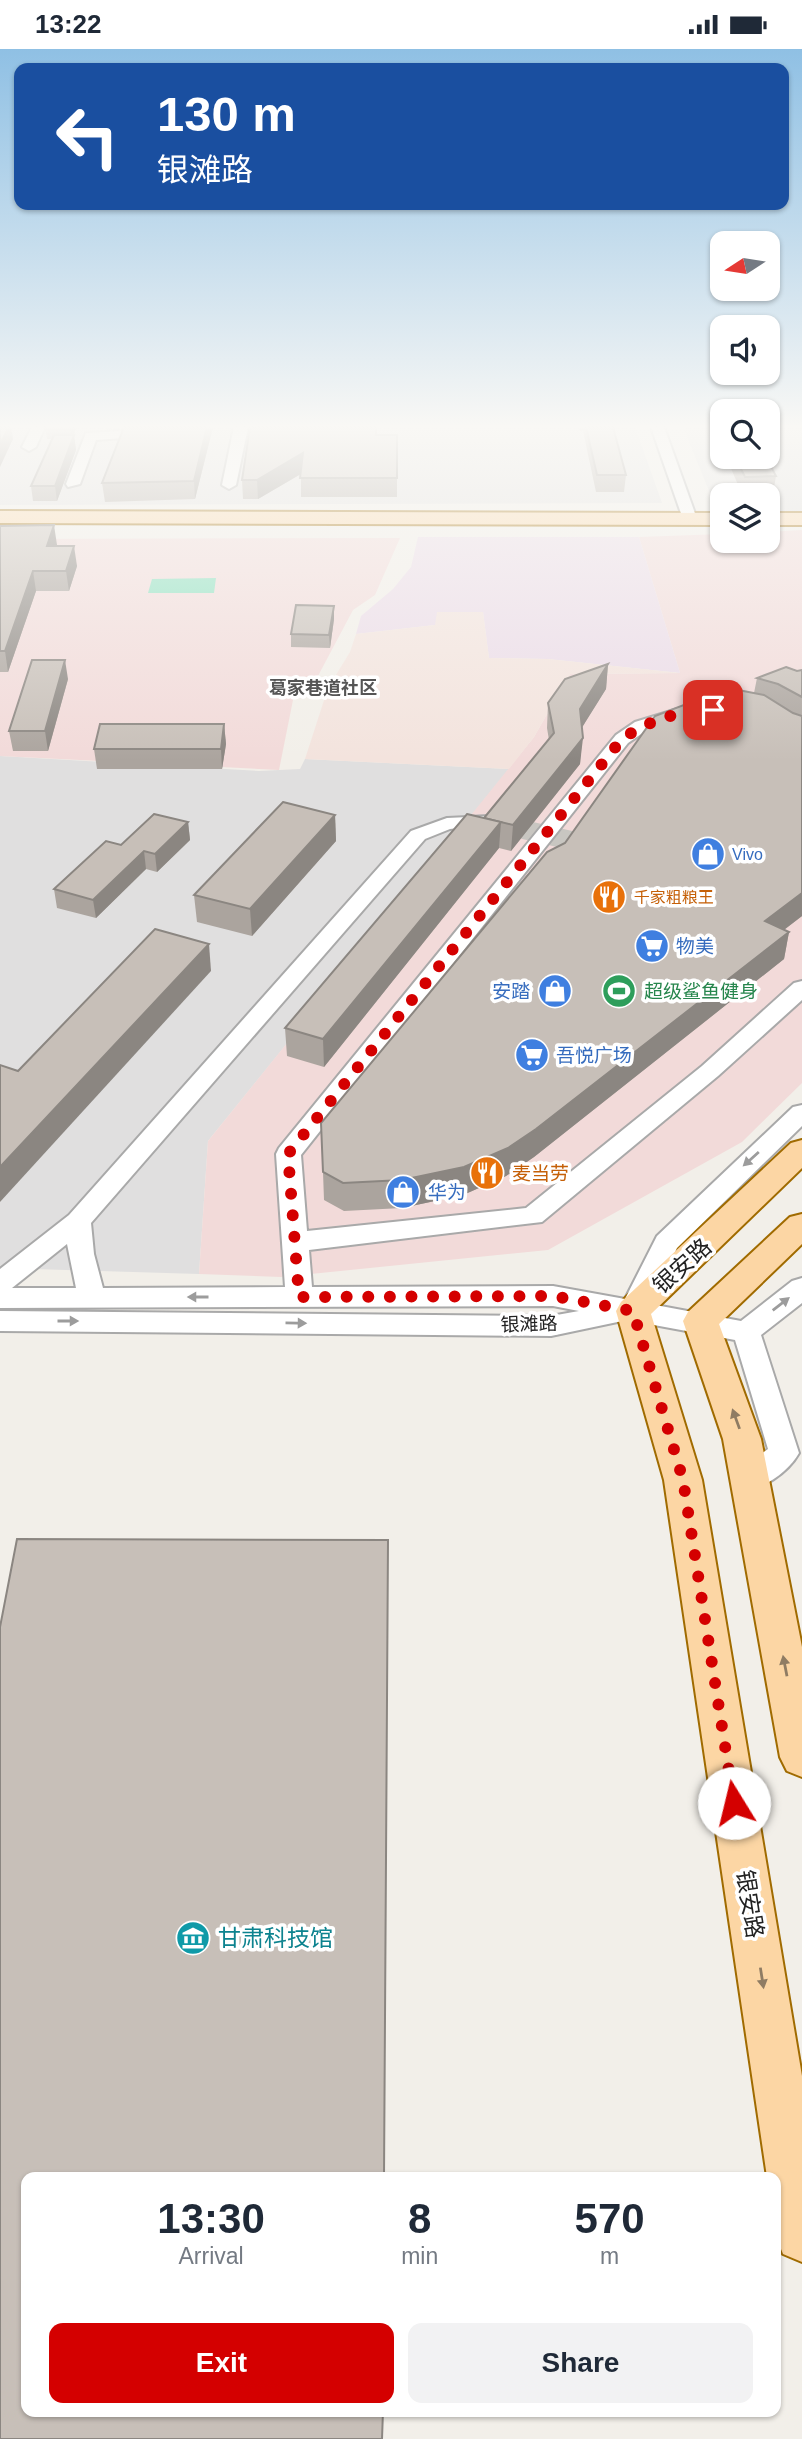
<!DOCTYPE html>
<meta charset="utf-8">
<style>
:root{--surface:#fff;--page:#f2f2f3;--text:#1f2937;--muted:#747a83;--accent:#d40000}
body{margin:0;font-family:Helvetica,"Noto Sans SC",sans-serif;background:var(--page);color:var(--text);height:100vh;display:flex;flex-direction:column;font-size:26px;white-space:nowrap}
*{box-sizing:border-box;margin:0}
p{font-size:23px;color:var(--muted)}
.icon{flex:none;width:38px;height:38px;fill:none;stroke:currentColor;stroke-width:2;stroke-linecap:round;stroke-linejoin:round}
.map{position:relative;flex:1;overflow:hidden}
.side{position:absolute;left:21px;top:2123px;width:760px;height:245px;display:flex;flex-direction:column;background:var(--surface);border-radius:14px;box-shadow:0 2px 5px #0004}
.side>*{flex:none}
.top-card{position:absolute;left:14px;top:14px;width:775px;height:147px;border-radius:14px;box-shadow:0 2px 5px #0004;background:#1a4fa0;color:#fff;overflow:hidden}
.needle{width:46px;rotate:258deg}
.controls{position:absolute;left:710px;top:182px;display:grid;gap:14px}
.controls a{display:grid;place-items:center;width:70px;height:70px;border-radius:14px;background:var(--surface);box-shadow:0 2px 5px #0004;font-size:35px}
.pin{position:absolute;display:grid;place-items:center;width:60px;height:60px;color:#fff;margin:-30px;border-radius:14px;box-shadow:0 4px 10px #0006}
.me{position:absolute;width:77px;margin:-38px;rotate:351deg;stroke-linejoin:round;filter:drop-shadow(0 0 5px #0008)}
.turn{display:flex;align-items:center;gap:24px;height:147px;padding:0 28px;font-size:32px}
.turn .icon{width:91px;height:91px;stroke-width:2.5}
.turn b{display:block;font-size:49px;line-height:60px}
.eta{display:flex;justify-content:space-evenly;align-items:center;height:119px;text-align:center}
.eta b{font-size:42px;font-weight:800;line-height:49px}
.button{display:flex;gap:14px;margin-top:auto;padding:14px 28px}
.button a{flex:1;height:80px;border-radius:14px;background:var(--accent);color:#fff;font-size:28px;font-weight:800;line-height:80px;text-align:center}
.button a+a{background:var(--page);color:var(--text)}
.status{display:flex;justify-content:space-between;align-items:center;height:49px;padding:0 35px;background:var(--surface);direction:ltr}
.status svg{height:19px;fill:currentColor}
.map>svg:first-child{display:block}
</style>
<div class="status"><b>13:22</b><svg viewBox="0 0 49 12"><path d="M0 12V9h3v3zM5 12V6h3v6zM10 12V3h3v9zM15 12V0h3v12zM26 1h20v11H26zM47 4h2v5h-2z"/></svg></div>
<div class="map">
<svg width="802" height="2390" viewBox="0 0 802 2390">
<rect width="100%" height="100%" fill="#f2efe9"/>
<g fill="#e0dfdf">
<polygon points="0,378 635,378 662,454 0,456"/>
<polygon points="683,378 723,378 723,408 768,408 768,378 802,378 802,464 768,464 768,446 723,446 723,464 718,464"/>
<polygon points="0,707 259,722 300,720 305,710 509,720 208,1092 199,1225 0,1219"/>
</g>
<g fill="#f2dad9">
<polygon points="802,481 802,1034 742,1093 548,1201 281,1228 199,1225 208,1092 534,688 570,625 680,624 639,488 723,485 723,492 768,492 768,483"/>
<polygon points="400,489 375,546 353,561 310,642 294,646 279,721 0,707 0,490"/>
</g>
<polygon fill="#ebdbe8" points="418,488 639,488 680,624 548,610 489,609 483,563 435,576 356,585 361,567 393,540 411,518"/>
<polygon fill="#f3e3dd" points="437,563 483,563 489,609 548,610 680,624 570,625 534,688 509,720 305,710 328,639 350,603 356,585 435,576"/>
<polygon fill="#88e0be" points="216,529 214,544 148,544 152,530"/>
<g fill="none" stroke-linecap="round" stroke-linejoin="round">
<polyline stroke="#c8c6c1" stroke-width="19" stroke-dasharray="19 10" stroke-linecap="butt" points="495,774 600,798"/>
<g stroke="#a9a9a9" stroke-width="4">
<g id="minor">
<polygon points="32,378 45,378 36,398 29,402 22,398"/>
<polygon points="234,378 248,378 236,436 229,440 222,436"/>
<polygon points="651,378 664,378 697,470 695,473 685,473 683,470"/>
<polygon points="119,382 124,383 124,389 96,391 80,435 68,438 66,435 86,384"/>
<path d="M684 658 693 663 690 667 647 681 628 694 301 1106 307 1182 526 1159 702 1017 794 934 802 932V951L718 1027 542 1173 309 1201 312 1238 553 1237 625 1250 657 1187 793 1058 802 1056V1077L677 1199 650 1255 741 1272 792 1232 802 1229V1254L761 1286 799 1404C789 1422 760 1445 739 1439L735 1430 739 1421 768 1400 735 1291 627 1271 551 1287 0 1282V1262L551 1267 579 1262 553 1257 0 1259V1220L69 1166 411 782 447 769 490 767 493 771 490 775 450 780 425 790 91 1174 94 1205 103 1239 285 1238 276 1105 279 1099 616 686 635 673ZM67 1195 76 1239H12Z"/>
</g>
</g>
<g stroke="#a06b00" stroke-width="4">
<g id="major">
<polygon points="0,462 723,464 723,476 0,474"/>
<rect x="768" y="464" width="34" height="12"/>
<polygon points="802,1091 802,1119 651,1265 702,1431 802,2027 802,2213 783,2205 775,2185 775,2128 767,2128 664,1431 616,1262 621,1253 791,1094"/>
<polygon points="802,1165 802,1195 719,1275 761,1390 802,1598 802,1728 787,1722 780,1708 723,1390 683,1272 688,1263 790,1168"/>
</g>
</g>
<use href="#minor" fill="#fff" fill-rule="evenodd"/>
<use href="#major" fill="#fcd6a4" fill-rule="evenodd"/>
</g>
<g fill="#aba49e">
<polygon points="45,378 77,378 73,386 74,386 76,401 57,452 33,452 31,437 52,390 47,390"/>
<polygon points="213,378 195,450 105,453 102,434"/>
<polygon points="579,378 613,378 626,426 624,443 596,443 583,382 580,382"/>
<polygon points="712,378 723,378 723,401"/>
<polygon points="377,386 397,386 397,448 301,448 301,425 258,450 243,450 242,431"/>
<polygon points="726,408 766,408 776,427 773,445 742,445"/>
<polygon points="0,477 57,496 57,497 77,517 69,542 36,542 8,623 0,623"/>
<polygon points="334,570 330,599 291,598 291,585"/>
<polygon points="608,615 606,640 582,678 580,715 511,802 499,799 324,1018 287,1007 285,979 484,769 549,691 547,679 548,654"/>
<polygon points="802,621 802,867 784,881 789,883 784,910 534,1108 506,1127 463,1146 402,1159 344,1162 324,1151 323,1123 565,794 754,644 757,629"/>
<polygon points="68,630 48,702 13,702 9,682"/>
<polygon points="224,675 226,695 222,720 97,720 94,700"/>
<polygon points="335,766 336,792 252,887 197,873 194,846"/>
<polygon points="188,773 190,791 157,823 146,820 96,869 57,859 54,840 121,796"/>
</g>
<g fill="#8b8681">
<polygon points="9,378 11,378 13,390 0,418 0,395"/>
<polygon points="70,378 77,378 71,391"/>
<polygon points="207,378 213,378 195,450 194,432"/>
<polygon points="74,386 76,401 57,452 55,437"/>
<polygon points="303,404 304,423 258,450 257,431"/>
<polygon points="54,476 57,496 50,517 47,497"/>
<polygon points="74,497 77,517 69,542 66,522"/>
<polygon points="33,522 36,542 8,623 5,602"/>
<polygon points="334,557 334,570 330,599 329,586"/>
<polygon points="65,611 68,630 48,702 45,682"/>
<polygon points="608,615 606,640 578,685 580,660"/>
<polygon points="224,675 226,695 222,720 221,700"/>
<polygon points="583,689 580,715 511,802 513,776"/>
<polygon points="335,766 336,792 252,887 250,860"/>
<polygon points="188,773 190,791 157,823 155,805"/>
<polygon points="501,773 499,799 324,1018 323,990"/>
<polygon points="144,802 146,820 96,869 93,851"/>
<polygon points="802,844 802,867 760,899 765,872"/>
<polygon points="789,883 784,910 534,1108 506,1127 463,1146 402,1159 402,1131"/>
<polygon points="209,895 211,922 0,1153 0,1118"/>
</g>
<g fill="#c7bfb8" stroke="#8b8681" stroke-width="2">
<polygon points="0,378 9,378 0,395"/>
<polygon points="124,378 207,378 194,432 102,434"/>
<polygon points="250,378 376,378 376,386 397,386 397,429 300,429 303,404 257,431 242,431"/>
<polygon points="586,378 613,378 626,426 597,426"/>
<polygon points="54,386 74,386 55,437 31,437"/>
<polygon points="735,408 766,408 776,427 745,428"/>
<polygon points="54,476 47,497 74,497 66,522 33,522 5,602 0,602 0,477"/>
<polygon points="296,556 334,557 329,586 291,585"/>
<polygon points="32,611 65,611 45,682 9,682"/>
<polygon points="608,615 580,660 583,689 513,776 484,769 554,684 548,654 565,630"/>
<polygon points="786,618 797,622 802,621 802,648 778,635 757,629"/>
<polygon points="728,639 764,646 793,664 802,667 802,844 765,872 789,883 536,1080 508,1099 464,1118 402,1131 343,1134 323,1123 321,1074 547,803 565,794 655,667"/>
<polygon points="100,675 224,675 221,700 94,700"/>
<polygon points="283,753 335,766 250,860 194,846"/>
<polygon points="154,765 188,773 155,805 144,802 93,851 54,840 106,792 121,796"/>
<polygon points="467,765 501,773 323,990 285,979"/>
<polygon points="155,880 209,895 0,1118 0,1016 18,1022"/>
<polygon points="17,1490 388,1491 384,2128 26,2128 26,2362 383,2362 382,2390 0,2390 0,1578"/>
</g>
<defs><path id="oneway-solid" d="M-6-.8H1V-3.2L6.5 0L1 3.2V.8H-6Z" transform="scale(1.75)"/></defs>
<g fill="#9c9c9c">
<use href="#oneway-solid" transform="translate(751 1110) rotate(138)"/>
<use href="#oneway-solid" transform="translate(198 1248) rotate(180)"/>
<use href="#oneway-solid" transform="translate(781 1255) rotate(-38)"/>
<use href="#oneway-solid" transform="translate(68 1272)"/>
<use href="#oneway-solid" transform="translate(296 1274) rotate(1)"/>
</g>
<g fill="#8f7c63">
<use href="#oneway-solid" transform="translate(736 1370) rotate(-110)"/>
<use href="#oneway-solid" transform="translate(785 1617) rotate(-101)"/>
<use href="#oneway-solid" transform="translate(762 1929) rotate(81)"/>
</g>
<linearGradient id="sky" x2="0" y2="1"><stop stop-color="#8fc0e4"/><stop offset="0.53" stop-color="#f9f8f5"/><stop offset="1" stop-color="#f9f8f5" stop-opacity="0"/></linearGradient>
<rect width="802" height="712" fill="url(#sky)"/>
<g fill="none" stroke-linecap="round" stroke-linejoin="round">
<path stroke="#d40000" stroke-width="12" stroke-dasharray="0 21.6" d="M713 661C681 661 649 671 622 690L288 1105 299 1248 553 1247 633 1262 683 1431 734 1754"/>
</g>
<defs>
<g id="shop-disc" transform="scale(1.75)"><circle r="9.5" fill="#3f7fe0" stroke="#fff"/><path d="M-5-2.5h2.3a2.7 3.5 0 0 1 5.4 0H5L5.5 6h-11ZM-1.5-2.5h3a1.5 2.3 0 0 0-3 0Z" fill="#fff"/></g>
<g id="restaurant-disc" transform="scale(1.75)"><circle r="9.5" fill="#e8710a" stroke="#fff"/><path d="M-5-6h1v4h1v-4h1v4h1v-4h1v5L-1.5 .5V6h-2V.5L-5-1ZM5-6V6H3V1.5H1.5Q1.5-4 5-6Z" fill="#fff"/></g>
<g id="supermarket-disc" transform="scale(1.75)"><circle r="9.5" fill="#3f7fe0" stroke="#fff"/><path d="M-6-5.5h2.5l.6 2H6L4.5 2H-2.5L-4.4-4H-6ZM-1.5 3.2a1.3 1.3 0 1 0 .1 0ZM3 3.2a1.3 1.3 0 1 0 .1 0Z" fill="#fff"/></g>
<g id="stadium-disc" transform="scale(1.75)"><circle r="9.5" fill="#2e9e5b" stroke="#fff"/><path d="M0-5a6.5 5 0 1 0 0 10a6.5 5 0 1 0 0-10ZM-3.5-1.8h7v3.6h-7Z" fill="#fff"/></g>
<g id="museum-disc" transform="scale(1.75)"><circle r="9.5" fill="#0f9aa8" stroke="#fff"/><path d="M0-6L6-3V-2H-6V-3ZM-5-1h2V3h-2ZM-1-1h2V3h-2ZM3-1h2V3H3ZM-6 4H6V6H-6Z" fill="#fff"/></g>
</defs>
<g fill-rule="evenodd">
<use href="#shop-disc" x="708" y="805"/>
<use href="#restaurant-disc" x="609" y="848"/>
<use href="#supermarket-disc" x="652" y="897"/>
<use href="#shop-disc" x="555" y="942"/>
<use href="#stadium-disc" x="619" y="942"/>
<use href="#supermarket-disc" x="532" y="1006"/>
<use href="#restaurant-disc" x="487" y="1124"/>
<use href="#shop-disc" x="403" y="1143"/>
<use href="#museum-disc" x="193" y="1889"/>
</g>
<g text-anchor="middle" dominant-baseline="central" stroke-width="7" stroke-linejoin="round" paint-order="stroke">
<g font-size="16" fill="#366cbe" stroke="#fff" text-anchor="start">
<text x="732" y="805">Vivo</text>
</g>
<g font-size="16" fill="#c56008" stroke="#fff" text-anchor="start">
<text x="634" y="848">千家粗粮王</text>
</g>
<g font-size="18" font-weight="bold" fill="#555" stroke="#fff">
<text x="323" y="639">葛家巷道社区</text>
</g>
<g font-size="19" fill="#366cbe" stroke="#fff" text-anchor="start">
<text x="676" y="897">物美</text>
<text x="530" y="942" text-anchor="end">安踏</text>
<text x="556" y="1006">吾悦广场</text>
<text x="428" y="1143">华为</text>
</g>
<g font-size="19" fill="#27864d" stroke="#fff" text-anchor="start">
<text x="644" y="942">超级鲨鱼健身</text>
</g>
<g font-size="19" fill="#c56008" stroke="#fff" text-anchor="start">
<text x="512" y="1124">麦当劳</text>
</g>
<g font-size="19" fill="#222" stroke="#fff">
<text transform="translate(529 1275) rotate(-2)">银滩路</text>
</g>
<g font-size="23" fill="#222" stroke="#fff">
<text transform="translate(682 1217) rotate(-42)">银安路</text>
<text transform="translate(750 1855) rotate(81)">银安路</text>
</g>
<g font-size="23" fill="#0d838f" stroke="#fff" text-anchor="start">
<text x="218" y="1889">甘肃科技馆</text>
</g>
</g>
</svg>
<div class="controls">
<a><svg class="needle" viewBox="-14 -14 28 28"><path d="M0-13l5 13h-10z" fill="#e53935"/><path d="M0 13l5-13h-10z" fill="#747a83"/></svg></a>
<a><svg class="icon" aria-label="sound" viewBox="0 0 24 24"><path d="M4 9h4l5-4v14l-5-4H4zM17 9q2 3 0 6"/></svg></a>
<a><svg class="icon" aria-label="search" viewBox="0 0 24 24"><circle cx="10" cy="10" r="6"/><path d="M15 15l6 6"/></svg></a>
<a><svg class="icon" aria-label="layers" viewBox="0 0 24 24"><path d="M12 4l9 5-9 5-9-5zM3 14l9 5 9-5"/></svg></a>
</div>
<div class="pin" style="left:713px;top:661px;background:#d93025"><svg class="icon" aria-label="arrive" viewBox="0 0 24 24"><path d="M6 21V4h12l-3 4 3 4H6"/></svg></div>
<svg class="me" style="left:734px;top:1754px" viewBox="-20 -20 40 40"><circle r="19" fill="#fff"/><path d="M0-13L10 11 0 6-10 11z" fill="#d40000"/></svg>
<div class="top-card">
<div class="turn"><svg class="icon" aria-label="left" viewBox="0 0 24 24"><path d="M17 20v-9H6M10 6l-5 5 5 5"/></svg><div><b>130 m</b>银滩路</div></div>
</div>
<section class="side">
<div class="eta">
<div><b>13:30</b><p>Arrival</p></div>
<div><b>8</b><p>min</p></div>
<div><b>570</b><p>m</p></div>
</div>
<div class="button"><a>Exit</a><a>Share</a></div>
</section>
</div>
